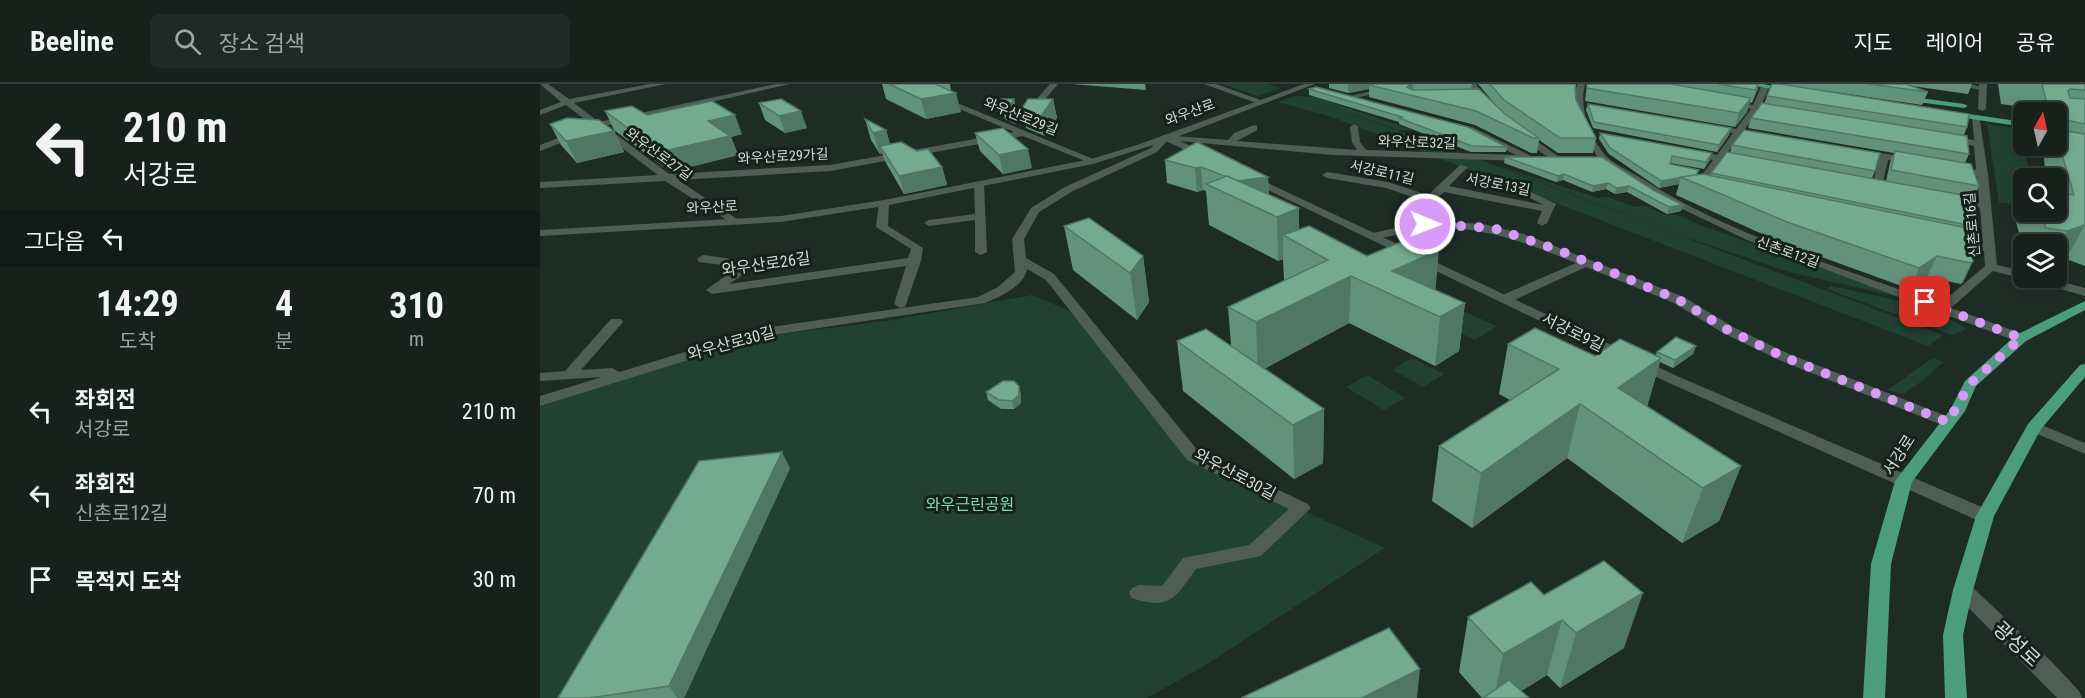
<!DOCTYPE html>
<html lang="ko">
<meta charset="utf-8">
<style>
:root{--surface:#16211c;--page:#1f2925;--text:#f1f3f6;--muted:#9ea3a3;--line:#353e3b}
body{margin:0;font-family:"Roboto Condensed","Noto Sans KR",sans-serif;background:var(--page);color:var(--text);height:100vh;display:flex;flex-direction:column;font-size:22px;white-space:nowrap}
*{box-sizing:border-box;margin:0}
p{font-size:20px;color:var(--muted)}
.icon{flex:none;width:33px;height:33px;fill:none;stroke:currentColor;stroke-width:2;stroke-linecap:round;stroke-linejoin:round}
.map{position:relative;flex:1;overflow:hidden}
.details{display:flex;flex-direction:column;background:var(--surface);width:540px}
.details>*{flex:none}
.banner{background:#16211c;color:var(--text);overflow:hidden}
.needle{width:39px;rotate:8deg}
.tools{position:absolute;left:1473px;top:18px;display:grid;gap:12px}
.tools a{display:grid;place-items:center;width:54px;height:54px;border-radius:9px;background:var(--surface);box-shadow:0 3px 9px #0003,0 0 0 2px var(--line);font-size:30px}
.pin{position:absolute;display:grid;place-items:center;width:51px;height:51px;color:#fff;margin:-26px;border-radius:12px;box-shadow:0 3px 9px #0006}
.me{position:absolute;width:66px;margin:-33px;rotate:91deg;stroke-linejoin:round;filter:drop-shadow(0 0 4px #0008)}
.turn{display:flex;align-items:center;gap:21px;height:126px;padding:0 24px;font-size:27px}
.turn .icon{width:78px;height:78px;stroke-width:2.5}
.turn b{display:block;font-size:42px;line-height:51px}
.then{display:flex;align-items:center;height:57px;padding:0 24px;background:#0003;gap:12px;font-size:22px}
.eta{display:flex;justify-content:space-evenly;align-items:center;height:102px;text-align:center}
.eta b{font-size:36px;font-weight:700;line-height:42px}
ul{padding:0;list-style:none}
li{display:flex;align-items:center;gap:18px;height:84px;padding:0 24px}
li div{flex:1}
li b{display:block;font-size:22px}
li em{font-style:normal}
header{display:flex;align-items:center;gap:36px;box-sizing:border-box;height:84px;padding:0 30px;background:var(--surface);border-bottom:2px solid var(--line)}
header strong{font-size:28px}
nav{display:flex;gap:33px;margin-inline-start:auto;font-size:21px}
.search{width:420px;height:54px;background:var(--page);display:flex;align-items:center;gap:15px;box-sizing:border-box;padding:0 21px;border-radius:9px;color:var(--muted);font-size:22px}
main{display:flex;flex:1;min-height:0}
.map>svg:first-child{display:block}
</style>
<header>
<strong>Beeline</strong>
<div class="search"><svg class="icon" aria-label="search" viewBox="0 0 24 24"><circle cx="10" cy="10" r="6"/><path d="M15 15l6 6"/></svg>장소 검색</div>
<nav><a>지도</a><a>레이어</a><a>공유</a></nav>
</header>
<main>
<section class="details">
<div class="banner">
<div class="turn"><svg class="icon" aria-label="left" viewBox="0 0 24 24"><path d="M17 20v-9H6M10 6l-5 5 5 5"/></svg><div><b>210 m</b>서강로</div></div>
<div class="then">그다음<svg class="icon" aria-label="left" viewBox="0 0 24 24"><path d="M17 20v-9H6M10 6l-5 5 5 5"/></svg></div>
</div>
<div class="eta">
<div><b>14:29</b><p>도착</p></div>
<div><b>4</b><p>분</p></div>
<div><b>310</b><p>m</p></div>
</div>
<ul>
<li><svg class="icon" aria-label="left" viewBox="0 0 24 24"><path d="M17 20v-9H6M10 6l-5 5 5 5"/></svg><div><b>좌회전</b><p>서강로</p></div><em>210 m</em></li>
<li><svg class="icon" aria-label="left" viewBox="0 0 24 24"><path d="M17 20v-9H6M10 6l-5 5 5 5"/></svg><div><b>좌회전</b><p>신촌로12길</p></div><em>70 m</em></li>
<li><svg class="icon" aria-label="arrive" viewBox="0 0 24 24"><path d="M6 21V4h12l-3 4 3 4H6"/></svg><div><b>목적지 도착</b></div><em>30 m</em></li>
</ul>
</section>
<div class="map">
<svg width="1545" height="614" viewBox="0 0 1545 614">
<rect width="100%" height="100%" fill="#1d2c25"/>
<g fill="#214233">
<polygon points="682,0 727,0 741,4 718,12"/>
<polygon points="756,12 776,13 873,46 859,46 777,18 919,68 1403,251 1388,262 792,33 738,18"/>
<polygon points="1447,40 1477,45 1492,94 1484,94 1483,122 1459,118"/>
<polygon points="955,81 1058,114 1068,113 1095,123 1105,122 1124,131 1138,131 1162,142 1369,215 1249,188 1139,151"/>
<path d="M1291 202C1336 212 1389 220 1427 245L1412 251 1287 205Z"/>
<polygon points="492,211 534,229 646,373 845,464 664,582 607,614 0,614 0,322 209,254 353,236"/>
<polygon points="925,228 957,242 935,256 904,241"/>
<polygon points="872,274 904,290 884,303 852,286"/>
<polygon points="1393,274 1403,278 1385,295 1363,310 1347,306"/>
<polygon points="827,291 865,314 844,326 806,303"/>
</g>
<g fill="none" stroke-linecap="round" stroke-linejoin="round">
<g fill="#4e5d55" fill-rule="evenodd">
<polygon points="0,0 8,0 29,15 110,0 126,0 34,19 59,38 236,0 250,0 65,42 129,90 290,81 474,48 360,0 371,0 558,77 550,79 483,52 290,87 138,96 197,135 198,137 193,140 125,97 0,104 0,98 118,91 57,45 0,67 0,61 52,41 26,21 0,31 0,26 21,18"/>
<polygon points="510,0 518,0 491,32 485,32 485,28"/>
<polygon points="664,0 676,0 726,18 719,20"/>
<polygon points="863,0 878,0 806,16 802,14"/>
<polygon points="928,0 936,0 950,21 949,23 943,23"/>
<path d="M1037 0H1045C1039 24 1049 53 1066 72 1075 81 1090 87 1101 94 1191 152 1300 183 1400 220L1445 182 1444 167 1408 157 1414 154 1443 160 1440 124 1411 117 1416 114 1439 118 1437 92 1411 85 1416 82 1436 86 1434 62 1404 55 1408 52 1434 56 1432 33 1439 31 1448 90 1457 181 1484 187V194H1488L1484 195 1453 187 1411 224 1486 251 1488 254 1486 257H1476L1207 156 1113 111 1058 74 1043 48 1035 27 1034 12Z"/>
<polygon points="1405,0 1428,0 1447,4 1443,6"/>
<polygon points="1225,1 1229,3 1221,22 1243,27 1239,29 1219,26 1204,46 1224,49 1224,53 1201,50 1185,72 1203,76 1203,80 1182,77 1162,105 1154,105 1153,103 1173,76 1148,69 1153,66 1177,71 1193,49 1166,43 1170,40 1196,45 1211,25 1184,19 1188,17 1213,21 1221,3"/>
<path d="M814 40 818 43 820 58 826 66 976 71 929 48V44L932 43 991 72 985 77 792 71 628 56 617 68 533 107 499 128 484 155 486 174 514 190 659 368 768 420 771 424 721 472 656 485C636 513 630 527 592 514L589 509 592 504 599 501 622 502 643 474 709 461 749 425 647 376 506 196 487 185C486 201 458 214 445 219L226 252 0 322V312L62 293 0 297V289L25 287 71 235H81L83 238 41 286 72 284 79 288 224 244 438 213 458 203 475 188 472 155 491 124 525 103 611 64 623 51 688 56 694 49 714 41 717 42V46L697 57 817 66 812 58 810 43Z"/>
<polygon points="980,49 986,49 1020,74 1012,76 980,53"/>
<polygon points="1318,65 1371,74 1376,77 1371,80 1348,76 1342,103 1337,106 1332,103 1339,74 1315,70 1313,68"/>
<polygon points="1489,65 1545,74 1545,80 1486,70 1484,68"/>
<path d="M920 81 928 83 909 102 1004 121 982 110 991 108 1016 120 1007 139 1002 142 997 139 1002 127 904 108 895 116 891 137 943 140 984 150 1144 213 1193 243 1249 270 1414 335 1416 338 1414 341H1402L1239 276 1183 249 1134 219 1046 183 970 218H960V212L1036 179C987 159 942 141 888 144 873 145 840 157 829 154V150L880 138 884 117 846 104 787 94 782 91 787 88 848 98 888 111Z"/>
<polygon points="439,97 444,100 447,168 441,171 435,168 435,136 389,142 384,139 389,136 435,130 434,100"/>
<polygon points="344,116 349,119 348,142 383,164 381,177 365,223 360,224 354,220 366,182 172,210 166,206 198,183 159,178 157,175 163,171 213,178 213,184 189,200 368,174 371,165 336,143 339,119"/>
<polygon points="1490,194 1508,194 1545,204 1545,212 1492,197"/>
<polygon points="1494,338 1545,359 1545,370 1488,346 1486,343"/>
<polygon points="1423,498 1430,501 1513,579 1539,607 1542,614 1517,614 1416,511 1413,506 1416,501"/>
</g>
<g fill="#4e5d55" fill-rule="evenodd">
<polygon points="764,0 775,0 634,54 667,70 669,72 664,75 626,57 553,80 344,122 241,138 0,152 0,146 241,132 344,116 551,75 600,60"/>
<polygon points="1439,0 1447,0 1446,25 1442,27 1438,25"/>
<polygon points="707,92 713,92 1137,292 1451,427 1454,432 1451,437 1439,437 1127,298 707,96"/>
</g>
<g fill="#4b9d7c" fill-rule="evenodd">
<polygon points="1202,0 1223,0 1255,6 1251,8"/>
<polygon points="1365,12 1424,20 1428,22 1424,24 1362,16 1361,14"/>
<polygon points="1408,27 1484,38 1484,43 1405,31 1404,29"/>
<polygon points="1545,217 1545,226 1486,257 1436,302 1425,327 1372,398 1351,480 1345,614 1323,614 1331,480 1355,397 1410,326 1425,297 1476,251"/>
<polygon points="1545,280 1545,293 1501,345 1454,432 1433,506 1423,551 1427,614 1405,614 1403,551 1413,506 1436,432 1488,340 1540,281"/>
</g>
</g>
<g fill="#63927c">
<polygon points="342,0 410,0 411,7 421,28 386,35 346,15"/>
<polygon points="532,0 605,0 606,6"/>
<polygon points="789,0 932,0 931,5 955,20 938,0 1036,0 1036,16 1056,54 1053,69 1018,69 999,56 997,69 991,69 935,41 829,13 829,5 808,9 789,4"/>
<polygon points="1047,0 1219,0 1212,19 1210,18 1207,28 1195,43 1045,17"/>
<polygon points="1232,0 1432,0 1428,10 1372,2 1388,8 1382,21 1281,6 1427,43 1424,51 1429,70 1425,79 1439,102 1433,114 1437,141 1432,151 1433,177 1423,198 1421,200 1387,193 1370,205 1240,158 1136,111 1139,100 1119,104 1069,70 1059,55 1060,49 1170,76 1164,85 1130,79 1130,80 1158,91 1170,91 1171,89 1190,69 1192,61 1335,87 1332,94 1346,97 1350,79 1354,69 1208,44 1211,34 1224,20"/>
<polygon points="1458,0 1545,0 1545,182 1526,175 1516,179 1516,160 1484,160 1484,167 1476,138 1484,123 1484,128 1516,128 1516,94 1506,94 1504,75 1510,65 1496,62 1516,62 1516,28 1489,28 1488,24 1461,20"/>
<polygon points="769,5 967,63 966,68 931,68 859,40 859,38 769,11"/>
<polygon points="461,15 474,15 478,35 475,40 465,35"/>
<polygon points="513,15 517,34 505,52 486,44 482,24"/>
<polygon points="219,19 267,44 245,49 225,36"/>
<polygon points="1048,20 1189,51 1177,68 1053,44 1046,26"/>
<polygon points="65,27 107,31 202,50 191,53 198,71 130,88 74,46"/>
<polygon points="325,35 346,46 350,60 402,83 407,101 364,110 346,79 342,69 340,70 331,56"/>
<polygon points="10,40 74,47 84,68 37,79 21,61"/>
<polygon points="435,49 492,84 463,90 440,67"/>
<polygon points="965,73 1113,106 1143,121 1141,127 1127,130 1087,108 1075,110 1066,105 1052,108 1023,96 1016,98 964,79"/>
<polygon points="625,76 728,93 729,111 759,146 827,172 895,206 925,219 919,267 895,282 809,239 724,285 784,325 783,379 754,395 643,307 637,257 691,261 688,223 745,197 744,196 743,175 738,177 669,141 666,107 663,106 657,108 627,99"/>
<polygon points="524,142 603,172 609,218 597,236 533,186"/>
<polygon points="968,260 1055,272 1116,271 1117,268 1156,262 1153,270 1133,284 1120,278 1107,323 1201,382 1179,437 1142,459 1027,374 932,444 892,417 899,362 970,316 959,310"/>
<polygon points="446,308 481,310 481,319 474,325 461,325 448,316"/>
<polygon points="250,384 144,614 18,614"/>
<polygon points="1004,511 1084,564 1020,604 1007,591 981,607 989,614 942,614 919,588 928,533"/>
</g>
<g fill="#507765">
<polygon points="808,0 852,0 829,1 829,5 808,9"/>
<polygon points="871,0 873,0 872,11 867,3"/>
<polygon points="1218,0 1219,0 1218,5 1212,19"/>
<polygon points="416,9 421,28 386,35 381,15"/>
<polygon points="1211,14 1207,28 1195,43 1199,29"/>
<polygon points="474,15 478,35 475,40 471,20"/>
<polygon points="513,15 517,34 505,52 501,32"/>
<polygon points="261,27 267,44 245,49 239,32"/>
<polygon points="195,31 202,50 191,53 198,71 130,88 120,68 168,37"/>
<polygon points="1191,44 1189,51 1177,68 1179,61"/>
<polygon points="346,46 352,68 340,62 342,69 340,70 333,49"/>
<polygon points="74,47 84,68 37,79 26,57"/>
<polygon points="488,65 492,84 463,90 459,71"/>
<polygon points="1172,69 1170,76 1164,85 1166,78"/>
<polygon points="402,83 407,101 364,110 359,92"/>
<polygon points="661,83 663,106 657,108 655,84"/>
<polygon points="1024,90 1023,96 1016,98 1018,92"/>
<polygon points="728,93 729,117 695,97"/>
<polygon points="1140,93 1139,100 1119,104 1121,97"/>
<polygon points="1068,99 1066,105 1052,108 1053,102"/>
<polygon points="1089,102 1087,108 1075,110 1076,104"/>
<polygon points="1143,121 1141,127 1127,130 1129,123"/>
<polygon points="759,124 759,160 743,151 743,175 738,177 737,133"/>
<polygon points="1545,141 1526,175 1516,179 1516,167 1527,147"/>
<polygon points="899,166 895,212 852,187"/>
<polygon points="603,172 609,218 597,236 590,189"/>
<polygon points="1397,172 1387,193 1370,205 1379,184"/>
<polygon points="1433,177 1423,198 1421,200 1431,179"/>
<polygon points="811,192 809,239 718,288 716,238"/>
<polygon points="925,219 919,267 895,282 900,233"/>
<polygon points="1156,262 1153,270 1133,284 1135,276"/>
<polygon points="1121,274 1106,325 1078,304"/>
<polygon points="479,302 481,310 481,319 474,325 472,317"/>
<polygon points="1040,320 1027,374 932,444 941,389"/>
<polygon points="784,325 783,379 754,395 753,341"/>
<polygon points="242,368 250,384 144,614 137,614 129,602"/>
<polygon points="1201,382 1179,437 1142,459 1163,404"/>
<polygon points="1103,509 1084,564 1020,604 1036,549"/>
<polygon points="1022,536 1007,591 970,614 954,614 963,570"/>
<polygon points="880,585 877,614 822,614"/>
</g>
<g fill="#73aa90" stroke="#507765" stroke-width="1.5">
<polygon points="349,0 395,0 416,9 381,15"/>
<polygon points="832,0 871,0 867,3 873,6 939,5 966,31 999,54 993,54 936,27 829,1"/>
<polygon points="950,0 1035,0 1036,16 1056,54 1020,54 964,16"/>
<polygon points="1047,0 1131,0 1211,14 1199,29 1047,4"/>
<polygon points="1178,0 1218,0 1215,6"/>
<polygon points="1232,0 1241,0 1429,30 1427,43 1227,12"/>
<polygon points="1329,0 1366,0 1388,8"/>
<polygon points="1502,0 1545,0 1545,6 1530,5 1528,7 1530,14 1545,15 1545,40 1516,34 1516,28 1509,28"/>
<polygon points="776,3 928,43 967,63 932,62 859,34 862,33 769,5"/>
<polygon points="241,15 261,27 239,32 219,19"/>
<polygon points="461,15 474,15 471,20"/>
<polygon points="488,15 513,15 501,32 482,24"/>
<polygon points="172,17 195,31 168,37 190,52 120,68 65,27 92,22 107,31"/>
<polygon points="1222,19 1427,52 1429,70 1211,34"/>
<polygon points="1048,20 1191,44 1179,61 1054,38"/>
<polygon points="27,34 59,36 74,47 26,57 10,40"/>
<polygon points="325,35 346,46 333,49"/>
<polygon points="463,44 488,65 459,71 435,49"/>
<polygon points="1204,46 1340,69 1335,87 1192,61"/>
<polygon points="1520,46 1545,50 1545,141 1527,147 1506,144 1501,128 1516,128 1516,109 1534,111 1521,67 1523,67"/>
<polygon points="1060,49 1172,69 1166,78 1132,72 1130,80 1159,86 1156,91 1121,97 1070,64"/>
<polygon points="361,58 377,67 388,65 402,83 359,92 340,62"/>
<polygon points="657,58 728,93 697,97 661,83 655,84 625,76"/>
<polygon points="1355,67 1431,80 1439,102 1351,86"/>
<polygon points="1187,68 1433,113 1437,141 1432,140 1432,142 1171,89"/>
<polygon points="965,73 1062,73 1113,106 1143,121 1129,123 1089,102 1076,104 1068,99 1053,102 1024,90 1018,92"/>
<polygon points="1163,90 1432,145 1433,177 1431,179 1397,172 1379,184 1247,138 1141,93"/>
<polygon points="687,92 759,124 737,133 666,100"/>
<polygon points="549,134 603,172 590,189 524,142"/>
<polygon points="769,142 827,172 871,154 899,166 852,187 925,219 900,233 811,192 716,238 688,223 788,176 743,151"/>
<polygon points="995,244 1055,272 1080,255 1121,274 1078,304 1201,382 1163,404 1040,320 941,389 899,362 1019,285 968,260"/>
<polygon points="666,245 784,325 753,341 637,257"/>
<polygon points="1136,253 1156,262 1135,276 1117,268"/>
<polygon points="463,297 474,297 479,302 479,311 472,317 459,316 446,308"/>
<polygon points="242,368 129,602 50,614 18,614 159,377"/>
<polygon points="1064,477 1103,509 1036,549 1022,536 963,570 928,533 991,498 1004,511"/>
<polygon points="849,544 880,585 822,614 701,614"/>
<polygon points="969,596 989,614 943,614"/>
</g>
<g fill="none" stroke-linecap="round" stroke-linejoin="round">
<polyline stroke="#d89af8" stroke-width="10" stroke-dasharray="0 18" points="885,140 953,144 1018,166 1139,216 1188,246 1244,273 1408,338 1430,300 1481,254 1385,218"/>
</g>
<g text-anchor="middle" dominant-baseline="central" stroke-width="6" stroke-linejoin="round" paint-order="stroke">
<g font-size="14" fill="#d2dbd7" stroke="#14221b">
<text transform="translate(650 28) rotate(-20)">와우산로</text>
<text transform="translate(481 32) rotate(22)">와우산로29길</text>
<text transform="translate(877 58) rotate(2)">와우산로32길</text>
<text transform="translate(119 70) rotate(36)">와우산로27길</text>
<text transform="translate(243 72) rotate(-3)">와우산로29가길</text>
<text transform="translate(842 88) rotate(13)">서강로11길</text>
<text transform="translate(958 100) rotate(11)">서강로13길</text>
<text transform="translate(172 123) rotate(-3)">와우산로</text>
<text transform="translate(1432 141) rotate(-95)">신촌로16길</text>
<text transform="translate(1248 168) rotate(20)">신촌로12길</text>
</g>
<g font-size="16" fill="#d2dbd7" stroke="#14221b">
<text transform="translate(226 180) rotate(-8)">와우산로26길</text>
<text transform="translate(1033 248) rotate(26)">서강로9길</text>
<text transform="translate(191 259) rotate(-15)">와우산로30길</text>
<text transform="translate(1359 371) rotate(-57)">서강로</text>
<text transform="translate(695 390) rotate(28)">와우산로30길</text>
</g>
<g font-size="16" fill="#84d9b2" stroke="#14221b">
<text x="430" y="420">와우근린공원</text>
</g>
<g font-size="20" fill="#d2dbd7" stroke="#14221b">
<text transform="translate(1477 560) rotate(43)">광성로</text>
</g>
</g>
</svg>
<div class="tools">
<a><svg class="needle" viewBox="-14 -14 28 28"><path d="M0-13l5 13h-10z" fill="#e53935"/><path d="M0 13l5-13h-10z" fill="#9ea3a3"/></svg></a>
<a><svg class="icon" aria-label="search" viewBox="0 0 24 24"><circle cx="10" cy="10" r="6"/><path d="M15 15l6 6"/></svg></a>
<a><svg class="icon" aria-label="layers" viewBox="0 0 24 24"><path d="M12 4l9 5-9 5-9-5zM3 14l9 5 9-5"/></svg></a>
</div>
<div class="pin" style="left:1385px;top:218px;background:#d93025"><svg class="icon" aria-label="arrive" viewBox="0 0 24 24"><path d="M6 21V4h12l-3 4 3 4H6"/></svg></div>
<svg class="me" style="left:885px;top:140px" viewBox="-20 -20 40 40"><circle r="17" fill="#d89af8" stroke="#fff" stroke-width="3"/><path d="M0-11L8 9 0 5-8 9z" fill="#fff"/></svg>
</div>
</main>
